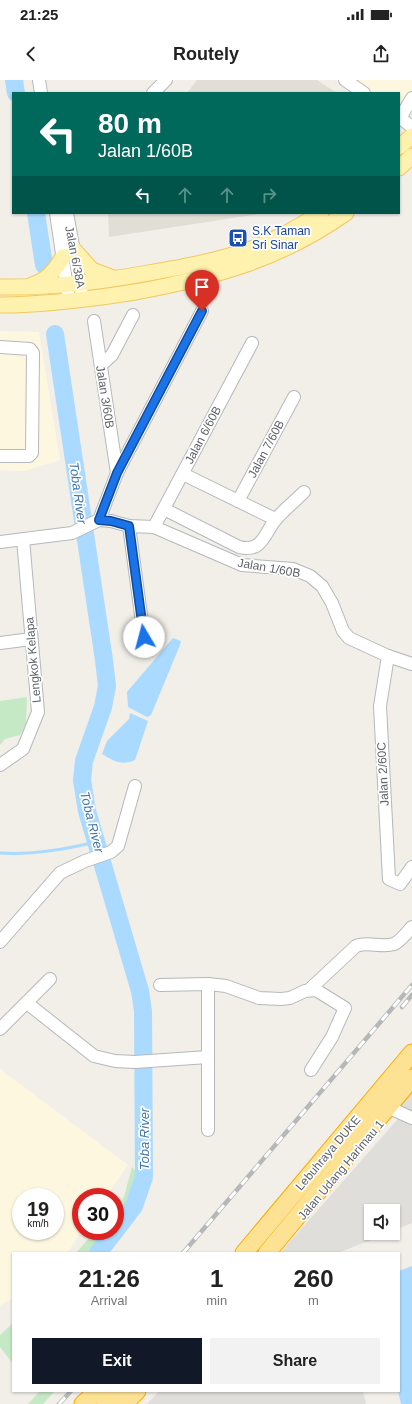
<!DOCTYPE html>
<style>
:root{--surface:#fff;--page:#f2f2f2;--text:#222;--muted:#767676;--accent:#111827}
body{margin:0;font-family:Helvetica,sans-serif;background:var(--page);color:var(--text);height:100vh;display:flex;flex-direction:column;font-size:15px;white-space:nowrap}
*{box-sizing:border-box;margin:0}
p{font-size:13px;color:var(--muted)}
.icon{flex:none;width:22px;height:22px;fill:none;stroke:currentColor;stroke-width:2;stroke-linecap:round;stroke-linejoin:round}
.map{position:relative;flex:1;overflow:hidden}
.sheet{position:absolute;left:12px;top:1172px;width:388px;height:140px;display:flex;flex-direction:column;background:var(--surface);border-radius:0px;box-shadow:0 1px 3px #0004}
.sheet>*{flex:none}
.banner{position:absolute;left:12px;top:12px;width:388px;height:122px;border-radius:0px;box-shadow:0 1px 3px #0004;background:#00695c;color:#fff;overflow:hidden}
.buttons{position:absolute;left:364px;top:1124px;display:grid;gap:8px}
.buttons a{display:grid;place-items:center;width:36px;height:36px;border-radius:0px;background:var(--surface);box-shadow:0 1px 3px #0004;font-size:20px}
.speed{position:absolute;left:12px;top:1108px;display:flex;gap:8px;font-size:20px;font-weight:700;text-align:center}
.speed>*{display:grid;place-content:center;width:52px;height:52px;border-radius:50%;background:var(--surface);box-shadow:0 1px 3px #0004;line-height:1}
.speed small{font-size:10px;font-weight:400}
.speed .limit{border:6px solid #d22;background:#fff;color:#111}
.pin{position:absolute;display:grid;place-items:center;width:34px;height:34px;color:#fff;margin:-41px -17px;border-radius:50% 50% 50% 0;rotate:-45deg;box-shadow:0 0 4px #0007}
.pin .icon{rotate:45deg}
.me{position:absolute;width:44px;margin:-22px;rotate:352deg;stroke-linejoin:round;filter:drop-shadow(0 0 3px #0008)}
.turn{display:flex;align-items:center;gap:14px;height:84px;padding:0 20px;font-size:18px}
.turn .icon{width:52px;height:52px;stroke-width:2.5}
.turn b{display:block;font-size:28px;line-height:34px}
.lanes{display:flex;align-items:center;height:38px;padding:0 20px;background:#0003;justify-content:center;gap:20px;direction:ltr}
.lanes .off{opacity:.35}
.eta{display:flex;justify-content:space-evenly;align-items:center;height:68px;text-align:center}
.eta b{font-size:24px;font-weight:800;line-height:28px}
.primary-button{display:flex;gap:8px;margin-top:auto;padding:8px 20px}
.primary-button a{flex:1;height:46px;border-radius:0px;background:var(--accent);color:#fff;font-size:16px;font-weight:800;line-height:46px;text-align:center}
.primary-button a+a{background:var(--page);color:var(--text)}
.status{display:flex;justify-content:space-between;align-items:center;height:28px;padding:0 20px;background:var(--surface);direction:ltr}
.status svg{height:11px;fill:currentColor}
header{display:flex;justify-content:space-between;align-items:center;height:52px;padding:0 20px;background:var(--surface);font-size:18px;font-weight:800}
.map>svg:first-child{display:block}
</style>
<div class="status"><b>21:25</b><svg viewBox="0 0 49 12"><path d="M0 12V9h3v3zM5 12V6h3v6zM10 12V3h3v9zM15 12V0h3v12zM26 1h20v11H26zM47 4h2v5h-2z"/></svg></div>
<header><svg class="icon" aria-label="back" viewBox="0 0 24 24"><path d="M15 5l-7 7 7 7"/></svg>Routely<svg class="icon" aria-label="share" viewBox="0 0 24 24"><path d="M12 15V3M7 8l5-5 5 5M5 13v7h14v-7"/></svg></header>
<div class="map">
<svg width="412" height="1324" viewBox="0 0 412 1324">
<rect width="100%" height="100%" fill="#f1efe8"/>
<g fill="#fef7e0" fill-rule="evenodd">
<polygon points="352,0 412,0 412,12 399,32 399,13 371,13"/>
<polygon points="0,251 39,252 60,380 24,391 0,390"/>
<path d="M0 989 128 1085 106 1117H81L82 1151 67 1173H13V1218L0 1226ZM21 1117H55V1151H21Z"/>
</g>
<g fill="#e0deda">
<polygon points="412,1023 412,1143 393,1151 393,1131 371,1131 371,1153 388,1153 338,1173 280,1173"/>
<polygon points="159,1311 363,1311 366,1324 147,1324"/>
</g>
<g fill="#e1ded6">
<polygon points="197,0 317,0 337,13 187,13"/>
<polygon points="108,133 265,133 109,157"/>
<polygon points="412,1013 412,1031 400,1026"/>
</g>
<g fill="#c5e8c5">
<polygon points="27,617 26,644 20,655 5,659 0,665 0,621"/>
<polygon points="132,1087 139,1095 128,1126 115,1144 115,1128 124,1117"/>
<polygon points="95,1151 109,1151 92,1173 76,1173"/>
<polygon points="13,1243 13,1284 0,1267 0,1255"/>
<polygon points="40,1311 55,1311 43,1324 28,1324"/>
</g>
<g fill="#aadaff">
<polygon points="173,558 181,561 180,565 151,635 147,637 128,627 127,612"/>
<path d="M130 633 148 641 135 680C121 686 114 681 102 674L107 661 129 639Z"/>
<polygon points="412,1186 412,1324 401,1324 398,1311 399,1191"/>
</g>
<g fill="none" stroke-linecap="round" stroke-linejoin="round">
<path stroke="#aadaff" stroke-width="3" d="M0 773C33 775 63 770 95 762"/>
<g stroke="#aadaff" stroke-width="18">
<polyline points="14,0 16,13"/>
<polyline points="36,133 44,185"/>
<polyline points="55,254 104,580 107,606 103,627 84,681 82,700 87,731 140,911 143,931 144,1097 134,1126 115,1151"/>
<polyline points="98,1173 115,1151"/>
</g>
<g stroke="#b5b8bc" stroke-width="14">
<g id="minor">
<polyline points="39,0 41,13"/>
<polyline points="345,0 364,13"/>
<polyline points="153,13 166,0"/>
<polyline points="399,37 412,47"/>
<polyline points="400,38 412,18"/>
<polyline points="56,133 69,221"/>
<polyline points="67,133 83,220"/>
<polyline points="94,241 117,393"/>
<polyline points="0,267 30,269 33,273 32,373 29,376 0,376"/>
<polyline points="101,285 112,275 133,235"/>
<polyline points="183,394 275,439"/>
<polyline points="238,421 294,317"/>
<path d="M164 429 239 467C264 473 264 452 277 438 285 429 295 421 304 412"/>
<polyline points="99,440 117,393 202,231"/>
<polyline points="129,446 144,557"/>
<polyline points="154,447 252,263"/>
<polyline points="0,462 72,453 99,440 111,441 129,446 154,447 242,485 293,489 310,496 322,506 332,523 343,551 349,558 388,576 412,584"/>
<polyline points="0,563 31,559"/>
<polyline points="388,576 380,626 389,799 400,804 412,787"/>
<polyline points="0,685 23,669 38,632 23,459"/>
<polyline points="0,862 60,793 85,781 111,772 118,766 135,706"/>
<polyline points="208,904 208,1050"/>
<polyline points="160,905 208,904 226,906 259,918 281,919 290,918 305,911 316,910 345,928 332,957 311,990"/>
<path d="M309 910 356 866C368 861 381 868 394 864 401 861 407 852 412 847"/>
<polyline points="27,923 94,976 115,981 135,982 208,977"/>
<polyline points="0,949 50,899"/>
<polyline points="392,1029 412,1038"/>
</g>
</g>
<g stroke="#f2c960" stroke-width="17">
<g id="major">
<polyline points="399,67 412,56"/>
<polyline points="399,88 412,76"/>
<polyline points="74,170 92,190 113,198"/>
<path d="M32 205C47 201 55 190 63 177"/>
<path d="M0 207C50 208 99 202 148 193 183 187 217 181 251 169 276 160 298 147 321 133"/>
<path d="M0 225C45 225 91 219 135 212 213 198 281 179 346 133"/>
</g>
</g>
<g stroke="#f9ab00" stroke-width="19">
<g id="highway">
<polyline points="244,1173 412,973"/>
<polyline points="267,1173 412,998"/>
<polyline points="83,1324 98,1311"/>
<polyline points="105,1324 119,1311"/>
<polyline points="124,1324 137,1311"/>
</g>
</g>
<use href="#minor" stroke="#fff" stroke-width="12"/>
<use href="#major" stroke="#fff2af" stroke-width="15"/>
<use href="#highway" stroke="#fde293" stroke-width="17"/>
<g stroke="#b6b7b8" stroke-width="4.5">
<g id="rail">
<polyline points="402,927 412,915"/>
<polyline points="183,1173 412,905"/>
<polyline points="59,1324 71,1311"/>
</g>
</g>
<use href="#rail" stroke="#fff" stroke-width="3" stroke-dasharray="9" stroke-linecap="butt"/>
</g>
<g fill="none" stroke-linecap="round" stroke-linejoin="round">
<g stroke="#114b97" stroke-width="10">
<polyline id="route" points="144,557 129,446 111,441 99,440 117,393 202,231"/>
</g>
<use href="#route" stroke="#1a73e8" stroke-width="7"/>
</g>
<defs>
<g id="bus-square" transform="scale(1)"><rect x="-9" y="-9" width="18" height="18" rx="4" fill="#1a4fb4" stroke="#fff"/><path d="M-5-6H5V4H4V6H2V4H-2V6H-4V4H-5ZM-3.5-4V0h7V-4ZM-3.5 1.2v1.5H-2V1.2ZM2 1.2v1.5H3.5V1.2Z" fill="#fff"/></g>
</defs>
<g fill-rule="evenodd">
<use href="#bus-square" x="238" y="158"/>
</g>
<g text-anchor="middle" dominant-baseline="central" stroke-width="3.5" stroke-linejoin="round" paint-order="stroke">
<g font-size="12" fill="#164399" stroke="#fff" text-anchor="start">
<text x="252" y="151">S.K Taman<tspan x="252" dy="14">Sri Sinar</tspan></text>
</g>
<g font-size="12" fill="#5f6368" stroke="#fff">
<text transform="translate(75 177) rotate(79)">Jalan 6/38A</text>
<text transform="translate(105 317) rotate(81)">Jalan 3/60B</text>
<text transform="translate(203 355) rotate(-62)">Jalan 6/60B</text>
<text transform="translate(266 369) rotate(-62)">Jalan 7/60B</text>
<text transform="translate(269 488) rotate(10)">Jalan 1/60B</text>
<text transform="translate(33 580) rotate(-95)">Lengkok Kelapa</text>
<text transform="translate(383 694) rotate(-93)">Jalan 2/60C</text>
<text transform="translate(328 1073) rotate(-50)">Lebuhraya DUKE</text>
<text transform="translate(341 1090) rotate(-50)">Jalan Udang Harimau 1</text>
</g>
<g font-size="13" font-style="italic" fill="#4174aa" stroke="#fff">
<text transform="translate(78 413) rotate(82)">Toba River</text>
<text transform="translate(92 742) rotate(76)">Toba River</text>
<text transform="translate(144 1059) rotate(-90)">Toba River</text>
</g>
</g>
</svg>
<div class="buttons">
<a><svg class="icon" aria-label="sound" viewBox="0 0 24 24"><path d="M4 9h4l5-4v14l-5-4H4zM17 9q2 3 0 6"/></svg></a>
</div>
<div class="speed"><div>19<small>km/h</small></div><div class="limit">30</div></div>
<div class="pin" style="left:202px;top:231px;background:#d93025"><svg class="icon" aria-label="arrive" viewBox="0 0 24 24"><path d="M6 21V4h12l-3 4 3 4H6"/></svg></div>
<svg class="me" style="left:144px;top:557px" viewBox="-20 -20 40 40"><circle r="19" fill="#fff"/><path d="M0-13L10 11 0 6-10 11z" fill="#1a73e8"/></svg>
<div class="banner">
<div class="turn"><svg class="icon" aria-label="left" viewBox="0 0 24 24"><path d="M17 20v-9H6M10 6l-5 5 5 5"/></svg><div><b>80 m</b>Jalan 1/60B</div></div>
<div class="lanes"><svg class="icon" aria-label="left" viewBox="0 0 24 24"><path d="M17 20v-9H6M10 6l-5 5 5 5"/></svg><svg class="icon off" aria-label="ahead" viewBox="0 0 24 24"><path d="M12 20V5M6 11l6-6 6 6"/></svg><svg class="icon off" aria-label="ahead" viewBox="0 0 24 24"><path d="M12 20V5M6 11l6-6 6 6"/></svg><svg class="icon off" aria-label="right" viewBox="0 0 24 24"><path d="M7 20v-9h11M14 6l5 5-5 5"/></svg></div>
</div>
<section class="sheet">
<div class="eta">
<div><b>21:26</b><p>Arrival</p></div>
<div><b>1</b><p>min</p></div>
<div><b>260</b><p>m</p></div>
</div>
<div class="primary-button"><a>Exit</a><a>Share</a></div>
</section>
</div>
